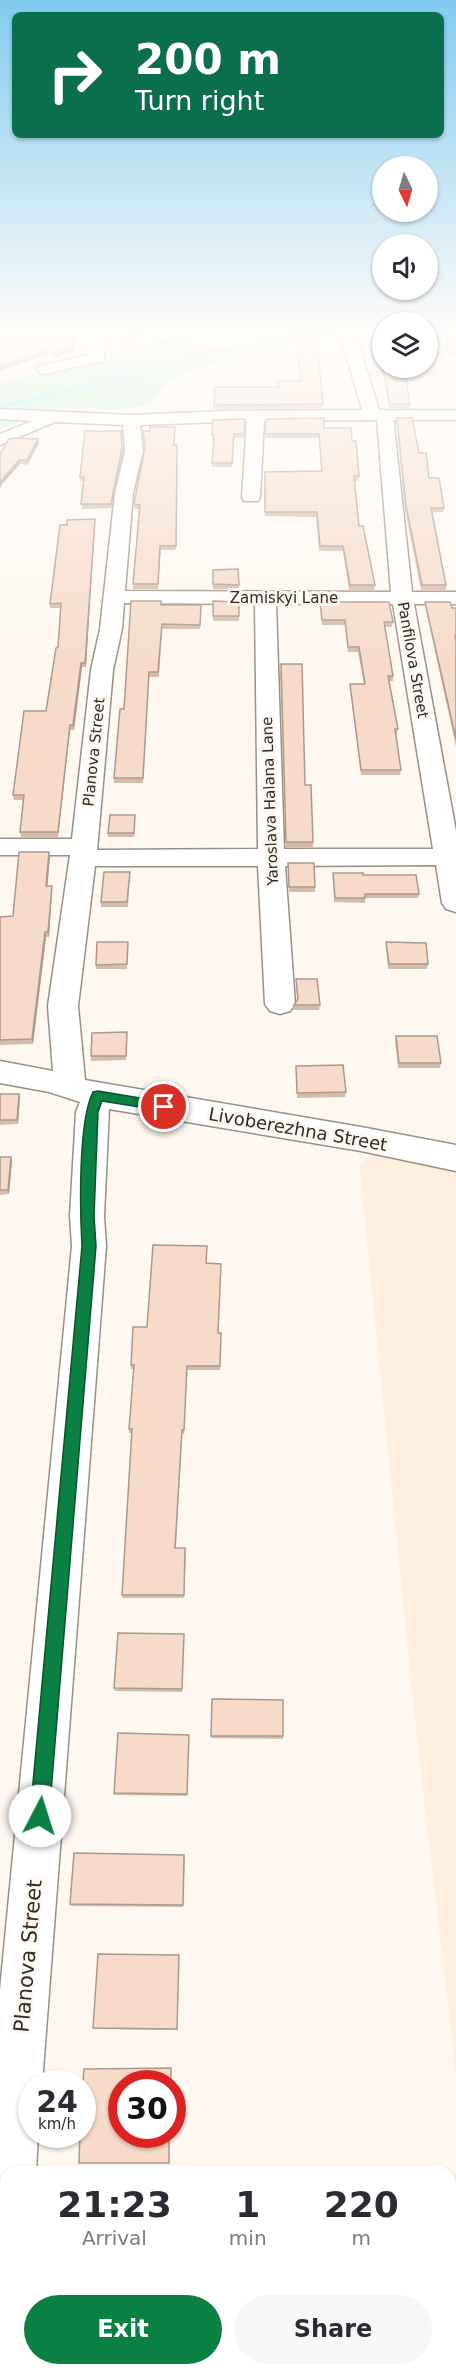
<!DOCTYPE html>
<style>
:root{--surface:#fff;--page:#f7f7f7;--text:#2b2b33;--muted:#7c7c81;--accent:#0b8043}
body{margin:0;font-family:"DejaVu Sans",sans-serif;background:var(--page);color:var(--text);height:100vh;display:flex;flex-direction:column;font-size:22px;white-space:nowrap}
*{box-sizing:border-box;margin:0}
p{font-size:20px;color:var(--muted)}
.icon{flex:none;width:33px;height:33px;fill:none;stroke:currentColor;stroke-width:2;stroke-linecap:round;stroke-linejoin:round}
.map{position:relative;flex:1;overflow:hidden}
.panel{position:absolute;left:0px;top:2166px;width:456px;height:210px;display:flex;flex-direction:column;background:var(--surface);border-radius:18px 18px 0 0;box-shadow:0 2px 4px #0004}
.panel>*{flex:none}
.guide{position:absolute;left:12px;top:12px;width:432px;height:126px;border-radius:9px;box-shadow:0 2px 4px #0004;background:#0b6e4f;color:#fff;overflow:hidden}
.needle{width:39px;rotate:175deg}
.fabs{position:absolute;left:372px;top:156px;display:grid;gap:12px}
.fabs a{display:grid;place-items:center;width:66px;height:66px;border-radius:50%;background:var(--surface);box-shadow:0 2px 4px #0004;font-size:30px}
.speed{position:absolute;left:18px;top:2070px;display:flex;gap:12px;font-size:30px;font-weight:700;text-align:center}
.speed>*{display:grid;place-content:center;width:78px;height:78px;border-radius:50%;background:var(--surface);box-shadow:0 2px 4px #0004;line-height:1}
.speed small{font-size:15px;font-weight:400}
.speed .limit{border:9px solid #d22;background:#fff;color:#111}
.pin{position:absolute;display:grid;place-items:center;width:51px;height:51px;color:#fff;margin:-26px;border:3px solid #fff;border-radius:50%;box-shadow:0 2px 6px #0007}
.me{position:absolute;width:66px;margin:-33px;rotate:5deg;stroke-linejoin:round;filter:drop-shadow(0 0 4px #0008)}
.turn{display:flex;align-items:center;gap:21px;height:126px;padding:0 24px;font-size:27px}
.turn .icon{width:78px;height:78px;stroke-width:2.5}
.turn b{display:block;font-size:42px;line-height:51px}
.eta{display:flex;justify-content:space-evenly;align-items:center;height:102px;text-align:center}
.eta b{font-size:36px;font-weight:700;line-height:42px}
.primary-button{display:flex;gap:12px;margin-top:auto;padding:12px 24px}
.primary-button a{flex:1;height:69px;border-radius:36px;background:var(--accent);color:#fff;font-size:24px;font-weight:700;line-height:69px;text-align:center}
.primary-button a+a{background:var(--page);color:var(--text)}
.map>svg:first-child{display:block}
</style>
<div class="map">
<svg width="456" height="2376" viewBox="0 0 456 2376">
<rect width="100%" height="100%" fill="#fef8f1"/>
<polygon fill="#feeedd" points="381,1150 456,1165 456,2074 417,1739 359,1164"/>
<g fill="#b7f2d1">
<polygon points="298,333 360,333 275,347 179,374 168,381 150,404 125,410 63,407 0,429 0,384 7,381 174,336 184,337 192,348 198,350 241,345"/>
<polygon points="456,2200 456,2376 30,2376 31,2370 450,2370 450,2204"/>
</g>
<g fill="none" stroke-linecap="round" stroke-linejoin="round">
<polyline stroke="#88edfd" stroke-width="4" points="0,407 158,370 197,355 273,344 307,333"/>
<g stroke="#988f85" stroke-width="3">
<g id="minor">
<polygon points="90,333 105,333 103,349 105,358 103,361 45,374 39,372 37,369 39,366 88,355"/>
<polygon points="161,333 195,333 192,336 162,342 154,337"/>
<path d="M340 333H355L379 410H456V420H394V427L412 592H456V604H414L456 831V912L446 909 442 903 436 865 285 866 295 1004 290 1011 280 1014 270 1011 265 1004 258 866H95L78 1006 85 1080 361 1127 456 1145V1171L361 1151 109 1109 104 1216 106 1246 42 2084H32V2134H38L36 2172H6V2308L0 2311V1990L72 1246 70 1216 76 1112 80 1102 49 1092 0 1083V1061L53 1071 48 1006 70 855H0V839H72L91 670 100 629 115 493 125 451 123 425 55 422 0 445V434L32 421 0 419V409L131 415 225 411 362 410ZM377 420 391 592 125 591 133 493 143 451 140 425 247 421 242 497 244 501H258L260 497 264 421ZM124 603 255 604 258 849 97 850 113 670 122 629ZM276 604H393L433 849H284Z"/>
<polygon points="428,335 447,347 445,350 439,352 428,347"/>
</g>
</g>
<use href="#minor" fill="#fff" fill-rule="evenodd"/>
</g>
<g fill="#d4bcac">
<polygon points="0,333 76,333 73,351 54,357 49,354 0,371"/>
<polygon points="436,333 456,333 456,356 451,356 444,336 436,336"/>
<polygon points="382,340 382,368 413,368 412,378 406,378 410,404 409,408 389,408 378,345 379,341"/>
<polygon points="296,343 323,404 322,408 214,409 215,387 278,387 300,381"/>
<polygon points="397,418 419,453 429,478 444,508 443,512 432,512 446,585 446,590 421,590 405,510 396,422"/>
<polygon points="245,419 244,438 234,438 232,467 212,467 214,440 212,440 213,420"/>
<polygon points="266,419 324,428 352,441 359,476 358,481 355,481 359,526 375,585 374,590 349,590 343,551 319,551 316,517 265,516 265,472 322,471 319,438 265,438"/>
<polygon points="38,439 39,443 27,465 20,464 2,484 0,489 0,454"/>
<polygon points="174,445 176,550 161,550 158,589 133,589 140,510 134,508 134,504"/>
<polygon points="123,451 111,508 82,509 83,481 80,481 80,477"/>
<polygon points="95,519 86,667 82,667 74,730 70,730 58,837 21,837 20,832 23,800 14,800 13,795 46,711 58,647 61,608 50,608 50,604 67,525"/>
<polygon points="238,569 239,589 213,589 213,570"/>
<polygon points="213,601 239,602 239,621 213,621"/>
<polygon points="320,602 393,622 392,627 385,627 393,676 393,681 389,681 398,729 397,734 396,734 401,770 400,775 361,775 350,689 350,684 364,684 358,652 348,652 345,625 322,625"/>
<polygon points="425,602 452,608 456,608 456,747 425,606"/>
<polygon points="161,605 201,605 200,629 162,629 159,677 149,677 143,783 114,783 114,778 124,709"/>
<polygon points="280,669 305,785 313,842 313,847 286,847"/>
<polygon points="135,819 134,837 108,837 108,833"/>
<polygon points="49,852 50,857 47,886 52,891 49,937 46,937 33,1044 0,1045 0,917 13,916"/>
<polygon points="288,863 315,887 315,892 289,892"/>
<polygon points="130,872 128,907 101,907 101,902"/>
<polygon points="333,873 363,875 419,894 418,898 365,898 365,903 334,902"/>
<polygon points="386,942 428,964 427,969 388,969 386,947"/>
<polygon points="128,946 127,969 96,969 96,965"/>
<polygon points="296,979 320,1005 319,1010 293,1010 294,1005 297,1000"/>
<polygon points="396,1036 441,1063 440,1068 398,1068 395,1041"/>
<polygon points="127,1037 126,1060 91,1061 91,1056"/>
<polygon points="296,1066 346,1092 345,1097 297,1098"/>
<polygon points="0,1094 19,1094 20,1098 18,1124 0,1125"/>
<polygon points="0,1157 11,1157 12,1161 9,1194 0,1195"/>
<polygon points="206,1263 218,1333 221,1333 220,1370 187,1370 184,1434 182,1434 176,1548 186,1552 184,1598 123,1598 122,1595 132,1433 129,1433 129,1429 134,1369 131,1369 131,1365 147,1327"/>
<polygon points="184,1634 182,1692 115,1691 114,1688"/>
<polygon points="212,1699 283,1736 283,1739 211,1738"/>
<polygon points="189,1737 187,1796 114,1795 114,1793"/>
<polygon points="185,1857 183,1907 71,1906 70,1904"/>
<polygon points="179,1955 177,2030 94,2029 93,2028"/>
</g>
<g fill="#ac998c">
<polygon points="75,333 76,333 73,351 54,357 54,353"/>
<polygon points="142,333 153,333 125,343 125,339"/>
<polygon points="48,350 49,354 0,371 0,367"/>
<polygon points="38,439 39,443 27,465 27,460"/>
<polygon points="122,447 123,451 111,508 111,504"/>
<polygon points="19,460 20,464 2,484 0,489 0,484 2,480"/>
<polygon points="95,519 95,524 86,667 85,663"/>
<polygon points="81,663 82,667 74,730 73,725"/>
<polygon points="70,725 70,730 58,837 58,832"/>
<polygon points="49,852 50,857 47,891 46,886"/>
<polygon points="52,886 52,891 49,937 48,932"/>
<polygon points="45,932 46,937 33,1044 32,1039"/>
<polygon points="19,1094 20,1098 18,1124 17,1120"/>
<polygon points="11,1157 12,1161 9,1194 8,1190"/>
</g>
<g fill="#f6dbc8" stroke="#ac998c" stroke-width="1.5">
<polygon points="0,333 75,333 72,347 54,353 48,350 0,367"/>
<polygon points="126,333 142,333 125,339"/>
<polygon points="445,333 456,333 456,352 452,352"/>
<polygon points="382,340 382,363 379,341"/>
<polygon points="317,342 323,404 214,405 215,387 279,387 278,381 301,381 296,343"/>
<polygon points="383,368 413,368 412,374 405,374 410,404 390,404"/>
<polygon points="324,418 324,428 351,428 352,441 356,441 359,476 354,476 359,526 363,526 375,585 350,585 343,546 320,546 317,512 265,512 265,472 322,471 319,434 265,434 266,419"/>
<polygon points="397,418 412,418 419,453 426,453 429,478 439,478 444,508 431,508 446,585 422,585 406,506"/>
<polygon points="245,419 244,434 234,434 232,463 212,463 214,435 212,435 213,420"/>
<polygon points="150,427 175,427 174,445 177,445 176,546 160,546 158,584 133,584 140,505 134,504 145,447 143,431 150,431"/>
<polygon points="85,431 121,431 122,447 111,504 81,504 84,477 80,477"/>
<polygon points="13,438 38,439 27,460 19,460 2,480 0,484 0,454 9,439"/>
<polygon points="95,519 85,663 81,663 73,725 70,725 58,832 20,832 24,795 13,795 24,711 46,711 56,648 58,647 61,603 50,604 60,525 67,525 67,520"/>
<polygon points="238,569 239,585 213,584 213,570"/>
<polygon points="131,601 161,601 161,605 201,605 200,625 162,624 158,672 149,672 143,778 114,778 120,709 124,709"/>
<polygon points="213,601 239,602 239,616 213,616"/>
<polygon points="320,602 389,602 393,622 384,622 393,676 388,676 398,729 395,729 401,770 361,770 350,684 365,684 359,647 348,647 345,620 322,620"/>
<polygon points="425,602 450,602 452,608 456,608 456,636 455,636 456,640 456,739"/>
<polygon points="281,664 302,664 305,785 311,785 313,842 286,842"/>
<polygon points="110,815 135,815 134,833 108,833"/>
<polygon points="19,852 49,852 46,886 52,886 48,932 45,932 32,1039 0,1040 0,917 13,916"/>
<polygon points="288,863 314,863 315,887 289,887"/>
<polygon points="104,872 130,872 127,902 101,902"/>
<polygon points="333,873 363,873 363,875 416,875 419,894 365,894 365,898 335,898"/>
<polygon points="97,942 128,942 127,964 96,965"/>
<polygon points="386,942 426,943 428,964 389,964"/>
<polygon points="296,979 317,979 320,1005 294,1005 298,999"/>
<polygon points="127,1032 126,1056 91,1056 92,1033"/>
<polygon points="396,1036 437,1036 441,1063 399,1063"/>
<polygon points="343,1065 346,1092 297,1093 296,1066"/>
<polygon points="0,1094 19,1094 17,1120 0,1120"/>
<polygon points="0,1157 11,1157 8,1190 0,1190"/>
<polygon points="153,1245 207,1246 206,1263 221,1264 218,1333 221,1333 220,1366 187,1366 184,1430 182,1430 175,1548 185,1548 184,1595 122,1595 132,1429 129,1429 134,1365 131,1365 133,1327 147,1327"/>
<polygon points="118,1633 184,1634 182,1689 114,1688"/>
<polygon points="212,1699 283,1700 283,1736 211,1736"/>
<polygon points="118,1733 189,1735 187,1794 114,1793"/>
<polygon points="74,1853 184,1855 183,1905 70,1904"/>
<polygon points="98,1954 179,1955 177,2029 93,2028"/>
<polygon points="171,2068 171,2084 122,2084 122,2134 169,2134 169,2163 79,2163 80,2134 82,2134 82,2093 84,2069"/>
</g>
<linearGradient id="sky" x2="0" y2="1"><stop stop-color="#81cbf0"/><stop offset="0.5" stop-color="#fffcf9"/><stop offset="1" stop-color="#fffcf9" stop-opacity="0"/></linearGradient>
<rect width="456" height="665" fill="url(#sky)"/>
<path fill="#0b8043" stroke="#07532c" stroke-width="1.5" d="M98 1091 164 1102 170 1107 164 1111 102 1101 98 1112 94 1216 96 1246 49 1816 47 1823 40 1825 33 1823 30 1816 82 1246C80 1211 78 1121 93 1092Z"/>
<g text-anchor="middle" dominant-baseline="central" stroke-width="6" stroke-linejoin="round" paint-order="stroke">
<g font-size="15" fill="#302c28" stroke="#fef8f1">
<text x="284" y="598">Zamiskyi Lane</text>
<text transform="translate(413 660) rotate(80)">Panfilova Street</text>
<text transform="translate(94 752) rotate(-84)">Planova Street</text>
<text transform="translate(270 801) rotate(-92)">Yaroslava Halana Lane</text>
</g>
<g font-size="18" fill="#302c28" stroke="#fef8f1">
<text transform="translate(298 1129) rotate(10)">Livoberezhna Street</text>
</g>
<g font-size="21" fill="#302c28" stroke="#fef8f1">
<text transform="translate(28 1956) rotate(-85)">Planova Street</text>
</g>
</g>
</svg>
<div class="fabs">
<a><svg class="needle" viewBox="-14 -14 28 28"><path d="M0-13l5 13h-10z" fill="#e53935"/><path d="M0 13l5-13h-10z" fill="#7c7c81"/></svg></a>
<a><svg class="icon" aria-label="sound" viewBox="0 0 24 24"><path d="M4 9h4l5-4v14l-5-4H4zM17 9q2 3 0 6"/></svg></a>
<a><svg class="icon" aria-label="layers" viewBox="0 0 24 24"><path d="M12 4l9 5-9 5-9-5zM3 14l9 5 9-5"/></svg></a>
</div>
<div class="speed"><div>24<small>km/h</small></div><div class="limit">30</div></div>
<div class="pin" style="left:164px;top:1107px;background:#d93025"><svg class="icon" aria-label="arrive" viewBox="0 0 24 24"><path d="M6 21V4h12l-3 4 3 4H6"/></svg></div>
<svg class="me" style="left:40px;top:1816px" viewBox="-20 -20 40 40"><circle r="19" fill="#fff"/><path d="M0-13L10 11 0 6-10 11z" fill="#0b8043"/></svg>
<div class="guide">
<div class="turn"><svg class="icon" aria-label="right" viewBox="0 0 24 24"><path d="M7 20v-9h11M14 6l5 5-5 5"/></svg><div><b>200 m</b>Turn right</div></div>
</div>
<section class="panel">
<div class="eta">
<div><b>21:23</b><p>Arrival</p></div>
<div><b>1</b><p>min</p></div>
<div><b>220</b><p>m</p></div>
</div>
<div class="primary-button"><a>Exit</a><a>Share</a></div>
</section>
</div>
